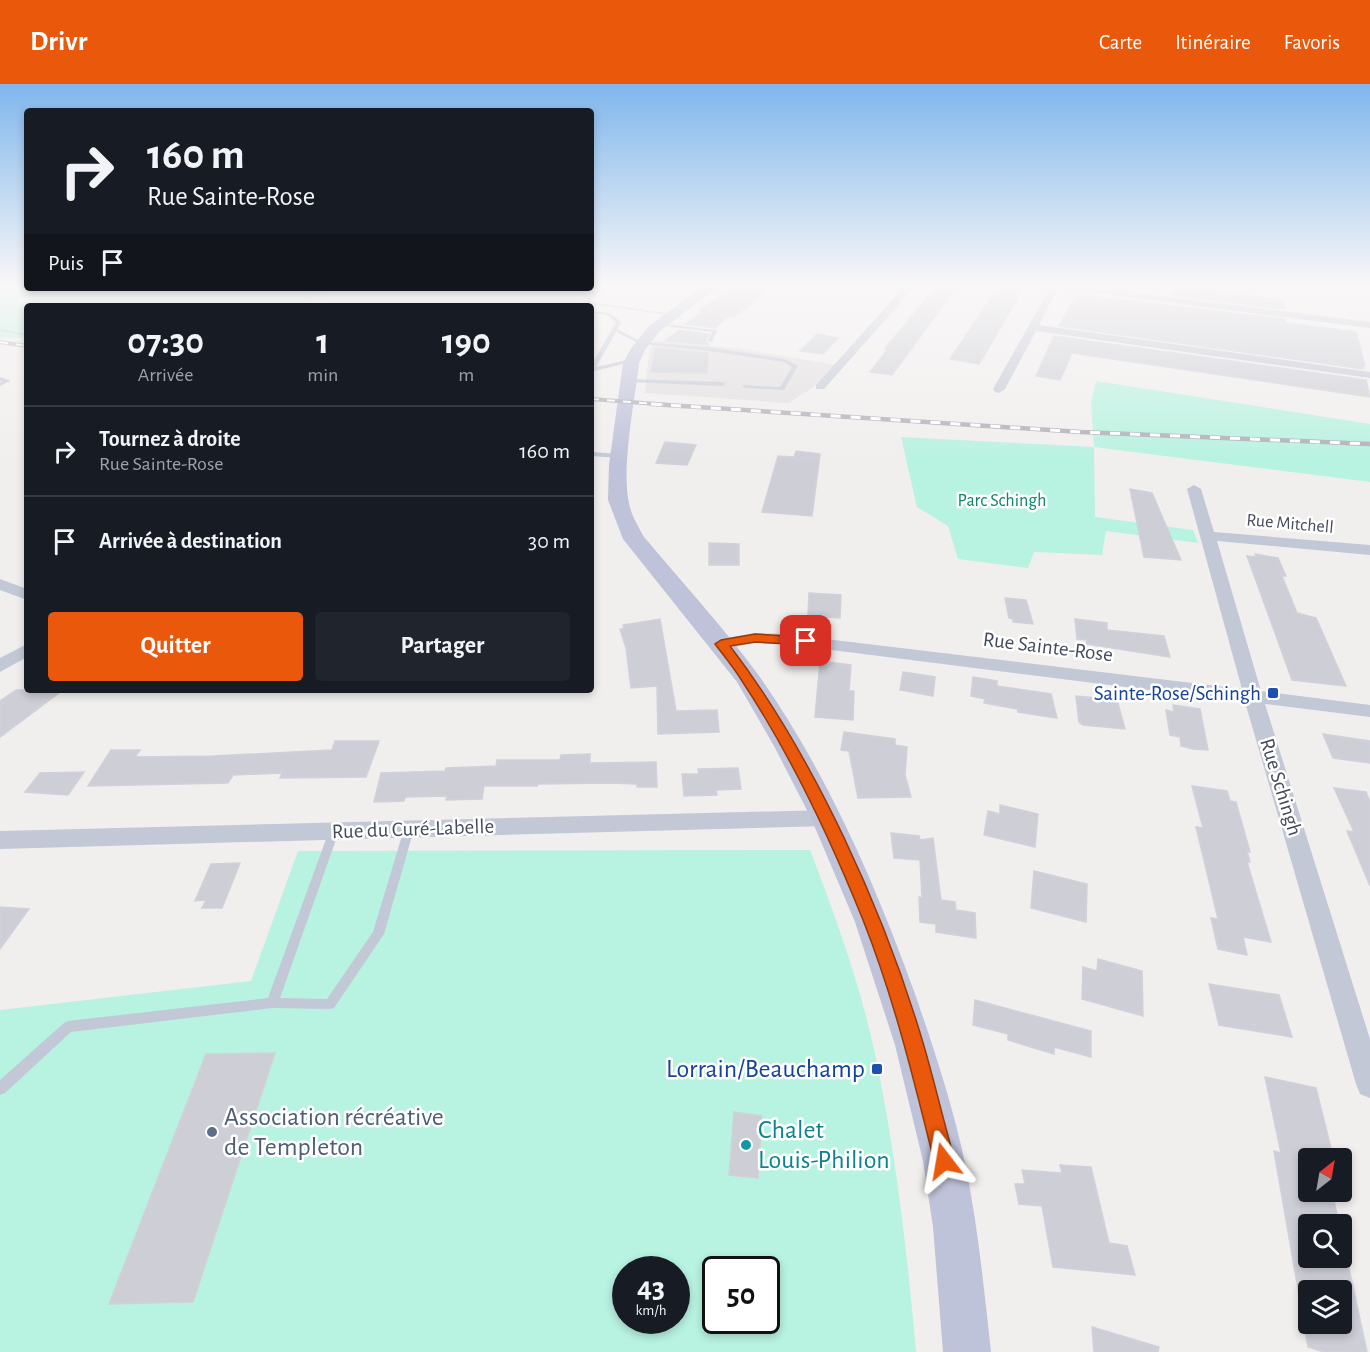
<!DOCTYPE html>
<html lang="fr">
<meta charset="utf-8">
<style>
:root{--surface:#171b24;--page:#20242c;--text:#f1f3f6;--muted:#9ea1a6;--line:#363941;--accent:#ea580c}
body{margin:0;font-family:"Alegreya Sans",sans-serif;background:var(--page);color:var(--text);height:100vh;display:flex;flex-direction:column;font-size:22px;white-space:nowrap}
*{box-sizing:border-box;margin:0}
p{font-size:20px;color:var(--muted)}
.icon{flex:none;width:33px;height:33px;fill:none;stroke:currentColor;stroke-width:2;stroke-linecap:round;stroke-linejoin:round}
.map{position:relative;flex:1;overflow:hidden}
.sheet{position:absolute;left:24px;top:219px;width:570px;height:390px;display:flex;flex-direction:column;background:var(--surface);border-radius:6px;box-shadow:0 3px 9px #0003}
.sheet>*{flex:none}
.guide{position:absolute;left:24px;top:24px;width:570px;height:183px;border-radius:6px;box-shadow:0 3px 9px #0003;background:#171b24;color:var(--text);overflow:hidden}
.needle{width:39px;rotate:31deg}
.controls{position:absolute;left:1298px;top:1064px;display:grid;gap:12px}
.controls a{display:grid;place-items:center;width:54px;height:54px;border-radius:6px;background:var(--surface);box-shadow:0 3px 9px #0003;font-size:30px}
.speed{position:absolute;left:612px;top:1172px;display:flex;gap:12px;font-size:30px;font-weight:700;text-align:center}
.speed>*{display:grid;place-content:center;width:78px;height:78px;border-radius:50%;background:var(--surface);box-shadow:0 3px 9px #0003;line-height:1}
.speed small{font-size:15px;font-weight:400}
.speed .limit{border:3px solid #111;border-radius:9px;background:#fff;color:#111}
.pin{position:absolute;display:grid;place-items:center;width:51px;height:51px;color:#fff;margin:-26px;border-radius:12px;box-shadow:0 3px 9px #0006}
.me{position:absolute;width:66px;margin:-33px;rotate:346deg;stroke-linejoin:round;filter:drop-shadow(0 0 4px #0008)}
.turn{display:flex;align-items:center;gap:21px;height:126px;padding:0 24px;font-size:27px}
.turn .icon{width:78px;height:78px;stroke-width:2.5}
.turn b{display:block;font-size:42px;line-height:51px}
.then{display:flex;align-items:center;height:57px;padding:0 24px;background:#0003;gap:12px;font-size:22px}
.eta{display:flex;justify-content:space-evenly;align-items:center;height:102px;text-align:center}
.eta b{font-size:36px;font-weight:700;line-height:42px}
.action{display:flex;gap:12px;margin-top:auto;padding:12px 24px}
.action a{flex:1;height:69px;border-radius:6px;background:var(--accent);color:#fff;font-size:24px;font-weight:700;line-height:69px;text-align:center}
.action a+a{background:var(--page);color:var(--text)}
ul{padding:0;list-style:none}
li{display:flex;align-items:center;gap:18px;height:90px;padding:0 24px;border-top:2px solid var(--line)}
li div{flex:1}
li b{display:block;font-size:22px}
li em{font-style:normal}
header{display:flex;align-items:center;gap:36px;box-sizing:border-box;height:84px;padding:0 30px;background:var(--accent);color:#fff}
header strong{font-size:28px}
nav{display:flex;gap:33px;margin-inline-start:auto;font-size:21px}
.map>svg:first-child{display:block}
</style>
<header>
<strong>Drivr</strong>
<nav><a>Carte</a><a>Itinéraire</a><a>Favoris</a></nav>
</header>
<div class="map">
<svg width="1370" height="1268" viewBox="0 0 1370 1268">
<rect width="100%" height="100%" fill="#f1eeee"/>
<polygon fill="#e2dfe0" points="653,257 744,265 836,281 812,304 789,319 645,309 648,278"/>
<g fill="#b8f2e0" fill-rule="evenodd">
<polygon points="0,202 27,202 27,204 345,204 318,215 288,222 27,222 27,254 0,254"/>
<polygon points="1096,297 1370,340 1370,398 1094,363 1095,433 1193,446 1198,459 1106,447 1102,471 1034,468 1028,484 958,475 948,442 917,423 901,353 1094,363 1091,319"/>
<path d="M810 766C834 829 858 894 873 961 895 1062 907 1165 916 1268H0V926L251 897 298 767ZM626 1185H676V1236H626ZM716 1185H766V1236H716Z"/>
</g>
<g fill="#cdced6" stroke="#d1d1da" stroke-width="1.5" fill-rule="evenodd">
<polygon points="733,202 774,202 734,233 729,232 715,244 686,240 702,228 699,227"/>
<polygon points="937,202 945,202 953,208 892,291 870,288 888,265 885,265 888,261"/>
<polygon points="999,202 1024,204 979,280 950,275"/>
<polygon points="1174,202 1284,216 1284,225 1171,211"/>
<polygon points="1076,211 1285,235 1285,239 1356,248 1365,282 1363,282 1363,285 1059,242"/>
<polygon points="679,246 709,250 706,258 709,261 665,257"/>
<polygon points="817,250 838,254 823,270 800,267"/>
<polygon points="1054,252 1366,296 1370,313 1072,269 1060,296 1036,292"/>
<polygon points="658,264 708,269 707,289 651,288 655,266"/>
<polygon points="665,358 696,361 687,381 656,379"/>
<polygon points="796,367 820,370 812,432 762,428 778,372 794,373"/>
<polygon points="1130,405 1152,409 1181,476 1144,473"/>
<polygon points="709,459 739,460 739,481 709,481"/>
<polygon points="1255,470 1278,474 1286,492 1282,492 1297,529 1316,534 1346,602 1292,596 1247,472 1256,473"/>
<polygon points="809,509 841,511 840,534 808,532"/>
<polygon points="1005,514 1026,516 1033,540 1013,538 1013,535 1009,534"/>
<polygon points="660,535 676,627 717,626 719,648 658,650 657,602 631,604 626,564 620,545 624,545 623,541"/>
<polygon points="1075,535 1107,539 1107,546 1164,552 1170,573 1086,560 1087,556 1077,555"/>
<polygon points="820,577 851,581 849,607 854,607 853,636 815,633"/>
<polygon points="903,588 935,593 933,612 900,606"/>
<polygon points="973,593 997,597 997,602 1051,610 1057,634 1018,628 1017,625 984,619 985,615 971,612"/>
<polygon points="16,606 63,606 0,653 0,617"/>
<polygon points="1076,612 1117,616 1125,645 1083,641 1079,638"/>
<polygon points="1173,621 1200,625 1208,666 1193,665 1181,662 1180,653 1170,651 1166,626 1174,628"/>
<polygon points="844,648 895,655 895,661 907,663 905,691 911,713 858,714 849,667 841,666"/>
<polygon points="1323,650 1370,657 1370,679 1333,674"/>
<polygon points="335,657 379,657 366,693 280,694 282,689 233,691 228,699 88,702 111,666 140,666 135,673 213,672 332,666"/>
<polygon points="590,670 590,679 656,678 657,703 637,703 637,700 611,699 538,700 537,702 484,702 482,715 446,716 447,712 405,713 404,717 374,718 381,689 445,687 446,684 496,682 497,676 560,676 561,671"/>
<polygon points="738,684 741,705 716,706 717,711 684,712 682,690 699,690 698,685"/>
<polygon points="84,688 68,711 25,708 40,689"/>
<polygon points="1192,702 1227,707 1230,717 1236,718 1250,768 1247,767 1250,778 1247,778 1271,858 1243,853 1247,871 1218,865 1211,834 1218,835 1196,743 1203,744"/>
<polygon points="1334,704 1366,708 1370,718 1370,802 1347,747 1354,748"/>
<polygon points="1000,721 1038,730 1035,763 984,751 988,727 1000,730"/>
<polygon points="891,749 919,752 920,756 933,754 941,816 955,818 956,826 975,829 976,854 936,848 936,840 920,838 919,813 922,814 920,776 894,774"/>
<polygon points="240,779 222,824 202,824 206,816 195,817 211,780"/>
<polygon points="1034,787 1087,800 1086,838 1031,824"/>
<polygon points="0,823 29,825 0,865"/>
<polygon points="1098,875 1142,887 1143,932 1082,915 1083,883 1097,887"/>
<polygon points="1209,900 1279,911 1292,953 1219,941"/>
<polygon points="975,916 1091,947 1091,973 1054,963 1054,970 1008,956 1008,950 973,941"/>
<polygon points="275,969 193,1218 109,1220 206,970"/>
<path d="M1265 993 1316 1004 1333 1072 1324 1070V1074H1308V1107H1332L1339 1140H1308V1173H1341V1147L1367 1268H1324L1308 1263 1274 1067 1281 1069ZM1308 1206H1341V1239H1308Z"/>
<polygon points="734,1028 762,1032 758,1094 729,1091"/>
<polygon points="1060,1081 1091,1083 1109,1159 1127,1162 1135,1191 1053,1183 1042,1122 1019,1120 1015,1100 1025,1100 1022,1086 1062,1089"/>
<polygon points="1092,1243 1159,1263 1158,1268 1094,1268"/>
</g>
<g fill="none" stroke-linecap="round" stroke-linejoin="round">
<g fill="#c3c8d6" fill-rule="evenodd">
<polygon points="605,202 609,202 592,214 591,216 597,219 672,230 670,231 596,221 586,218 588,212"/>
<polygon points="591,227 610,229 621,238 617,245 642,258 709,263 785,275 798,282 784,306 745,304 743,303 743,301 780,303 792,283 784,278 709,267 641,260 616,248 596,283 632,275 635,277 591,288 591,282 616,238 607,231 591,229"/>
<polygon points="658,239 715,246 717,247 712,257 710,258 708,257 712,248 656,241 656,240"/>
<polygon points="0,245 27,250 27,252 0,247"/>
<polygon points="0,293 9,296 10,297 0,302 0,298 2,297 0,297"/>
<polygon points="628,295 723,298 726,300 723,302 626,298 626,296"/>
<polygon points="591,368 619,370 622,372 619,374 591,372"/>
<polygon points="409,741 413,742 414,745 384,850 334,924 330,925 272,924 71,948 5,1009 0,1011 0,996 64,939 68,937 268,914 329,747 330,744 334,743 338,744 339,747 280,914 327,915 373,848 404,745 405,742"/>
</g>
<g fill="#c3c8d6" fill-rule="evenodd">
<polygon points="905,202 915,202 824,305 816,305 816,301"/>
<polygon points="1051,202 1079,202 1370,238 1370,244 1058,204 1039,241 1370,288 1370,294 1036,247 1005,305 999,309 995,308 993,305"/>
<polygon points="1194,401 1201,405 1214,448 1370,461 1370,471 1217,457 1261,607 1370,621 1370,633 1265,620 1370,955 1370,1014 1360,1010 1356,1000 1245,618 784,560 755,559 721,565 715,564 712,560 715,556 755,549 784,550 1242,605 1187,405"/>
<polygon points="0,495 27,505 27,516 0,506"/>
<polygon points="27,560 27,573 0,588 0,574"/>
<polygon points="826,726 834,728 837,734 834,740 826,742 0,765 0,747"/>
</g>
<path fill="#bfc3d9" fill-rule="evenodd" d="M704 202H719L660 247 645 266 639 279C635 316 621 384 629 419 631 431 638 442 644 453 681 497 723 543 757 589 826 686 875 799 915 910 934 965 953 1022 965 1079 978 1142 984 1205 991 1268H943L933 1143 923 1077 895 961 855 838 811 734 774 662 737 598 623 455 608 416 609 381 623 279 632 263 650 241Z"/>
<g stroke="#afb0b9" stroke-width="4">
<g id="rail-far1">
<polyline points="0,258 27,262"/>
<polyline points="591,315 670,321"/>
</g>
</g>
<g stroke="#afb0b9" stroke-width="4.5">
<polyline id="rail" points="651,320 1081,348 1370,360"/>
</g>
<use href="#rail-far1" stroke="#fff" stroke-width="2" stroke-dasharray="8" stroke-linecap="butt"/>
<use href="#rail" stroke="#fff" stroke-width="3" stroke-dasharray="10" stroke-linecap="butt"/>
</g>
<linearGradient id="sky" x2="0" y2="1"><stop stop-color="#7fb6ec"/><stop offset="0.53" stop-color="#f9f7f7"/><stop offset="1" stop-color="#f9f7f7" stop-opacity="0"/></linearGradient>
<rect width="1370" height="379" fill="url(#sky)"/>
<path fill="#ea580c" stroke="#983908" stroke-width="1.5" d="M755 550 806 553 812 557 806 561 755 558 730 562C814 672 885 829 924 962 935 1000 944 1039 955 1077L951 1084 944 1087 937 1084 934 1077C914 996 894 914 863 836 830 754 791 671 742 597 734 584 724 572 715 560L721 556Z"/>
<g fill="#1a4fb4" stroke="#fff" stroke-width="2">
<rect x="1267" y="603" width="12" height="12" rx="3"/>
<rect x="871" y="979" width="12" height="12" rx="3"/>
</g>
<circle fill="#5c6f8a" stroke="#fff" stroke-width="2" cx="212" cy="1048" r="6"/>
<circle fill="#0f9aa8" stroke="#fff" stroke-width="2" cx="746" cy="1061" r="6"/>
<g text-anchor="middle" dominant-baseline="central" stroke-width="5" stroke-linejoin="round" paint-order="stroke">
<g font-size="18" fill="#10836c" stroke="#fff">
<text x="1002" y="417">Parc Schingh</text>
</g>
<g font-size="18" fill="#454a5d" stroke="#fff">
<text transform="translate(1290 440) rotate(5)">Rue Mitchell</text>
</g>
<g font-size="21" fill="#454a5d" stroke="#fff">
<text transform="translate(1048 563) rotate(7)">Rue Sainte-Rose</text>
<text transform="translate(1281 703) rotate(73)">Rue Schingh</text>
<text transform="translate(413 745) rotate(-2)">Rue du Curé-Labelle</text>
</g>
<g font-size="21" fill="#164399" stroke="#fff" text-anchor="end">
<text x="1261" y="609">Sainte-Rose/Schingh</text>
</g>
<g font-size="26" fill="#164399" stroke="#fff" text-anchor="end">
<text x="865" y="985">Lorrain/Beauchamp</text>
</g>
<g font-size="26" fill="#4e5e75" stroke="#fff" text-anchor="start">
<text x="224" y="1033">Association récréative<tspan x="224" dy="30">de Templeton</tspan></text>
</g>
<g font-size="26" fill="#0d838f" stroke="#fff" text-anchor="start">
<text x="758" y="1046">Chalet<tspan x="758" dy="30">Louis-Philion</tspan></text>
</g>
</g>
</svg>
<div class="controls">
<a><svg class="needle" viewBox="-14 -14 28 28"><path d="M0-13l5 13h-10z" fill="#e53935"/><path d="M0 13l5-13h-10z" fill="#9ea1a6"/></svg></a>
<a><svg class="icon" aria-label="search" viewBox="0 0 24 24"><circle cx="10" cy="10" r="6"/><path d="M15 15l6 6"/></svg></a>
<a><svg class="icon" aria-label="layers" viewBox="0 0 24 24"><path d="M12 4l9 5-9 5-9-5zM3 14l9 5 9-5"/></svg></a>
</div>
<div class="speed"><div>43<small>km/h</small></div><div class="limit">50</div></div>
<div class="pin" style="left:806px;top:557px;background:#d93025"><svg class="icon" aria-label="arrive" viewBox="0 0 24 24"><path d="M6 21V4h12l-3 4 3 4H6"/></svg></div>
<svg class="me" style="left:944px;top:1077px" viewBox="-20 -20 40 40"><path d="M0-17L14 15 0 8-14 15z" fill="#ea580c" stroke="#fff" stroke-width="4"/></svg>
<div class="guide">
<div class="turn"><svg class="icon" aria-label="right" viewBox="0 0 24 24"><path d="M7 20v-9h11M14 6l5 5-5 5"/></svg><div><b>160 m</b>Rue Sainte-Rose</div></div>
<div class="then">Puis<svg class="icon" aria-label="arrive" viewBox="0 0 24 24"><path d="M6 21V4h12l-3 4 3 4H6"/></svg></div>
</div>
<section class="sheet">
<div class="eta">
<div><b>07:30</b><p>Arrivée</p></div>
<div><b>1</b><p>min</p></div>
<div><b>190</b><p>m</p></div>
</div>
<ul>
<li><svg class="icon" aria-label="right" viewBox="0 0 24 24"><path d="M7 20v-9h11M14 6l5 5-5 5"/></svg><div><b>Tournez à droite</b><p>Rue Sainte-Rose</p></div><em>160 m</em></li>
<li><svg class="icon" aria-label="arrive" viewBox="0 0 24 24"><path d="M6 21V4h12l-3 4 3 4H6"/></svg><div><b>Arrivée à destination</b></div><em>30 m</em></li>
</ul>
<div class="action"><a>Quitter</a><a>Partager</a></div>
</section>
</div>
